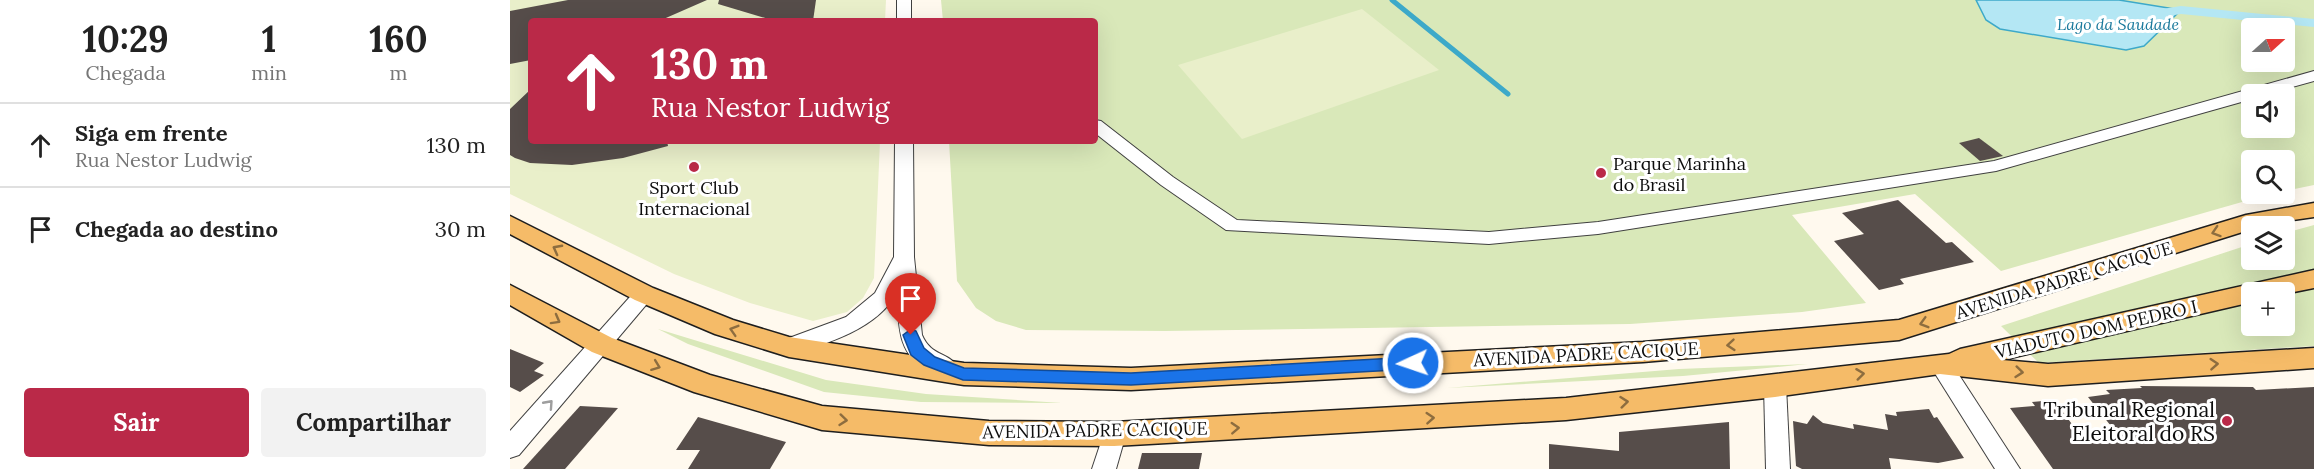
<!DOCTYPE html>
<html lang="pt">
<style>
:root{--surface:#fff;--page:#f2f2f2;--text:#222;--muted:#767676;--line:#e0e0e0;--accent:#ba2948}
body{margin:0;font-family:Lora,serif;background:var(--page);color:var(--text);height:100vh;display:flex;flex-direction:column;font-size:22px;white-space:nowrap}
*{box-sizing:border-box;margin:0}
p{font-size:20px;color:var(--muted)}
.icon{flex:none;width:33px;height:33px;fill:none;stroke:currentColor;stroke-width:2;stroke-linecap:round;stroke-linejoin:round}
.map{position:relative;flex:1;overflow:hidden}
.drawer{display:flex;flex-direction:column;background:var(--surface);width:510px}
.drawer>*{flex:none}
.top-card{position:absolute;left:18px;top:18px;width:570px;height:126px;border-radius:6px;box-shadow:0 6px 24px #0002;background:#ba2948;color:#fff;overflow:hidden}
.needle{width:39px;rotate:69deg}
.tools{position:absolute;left:1731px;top:18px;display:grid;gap:12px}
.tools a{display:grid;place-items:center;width:54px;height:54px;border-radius:6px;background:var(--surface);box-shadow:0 6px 24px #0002;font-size:30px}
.pin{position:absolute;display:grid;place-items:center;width:51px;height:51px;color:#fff;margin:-62px -26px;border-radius:50% 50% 50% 0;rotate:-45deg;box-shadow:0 0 6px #0007}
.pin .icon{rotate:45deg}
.me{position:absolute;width:66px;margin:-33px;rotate:267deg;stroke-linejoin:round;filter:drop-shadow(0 0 4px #0008)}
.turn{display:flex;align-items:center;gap:21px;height:126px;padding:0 24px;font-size:27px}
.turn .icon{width:78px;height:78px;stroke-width:2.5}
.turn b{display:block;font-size:42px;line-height:51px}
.eta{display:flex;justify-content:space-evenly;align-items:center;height:102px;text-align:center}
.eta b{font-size:36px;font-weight:700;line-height:42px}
.cta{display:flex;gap:12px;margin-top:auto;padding:12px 24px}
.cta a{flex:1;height:69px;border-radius:6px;background:var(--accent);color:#fff;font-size:24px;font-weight:700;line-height:69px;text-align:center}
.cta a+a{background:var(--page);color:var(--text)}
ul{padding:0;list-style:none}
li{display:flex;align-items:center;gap:18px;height:84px;padding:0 24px;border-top:2px solid var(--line)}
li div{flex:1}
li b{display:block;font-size:22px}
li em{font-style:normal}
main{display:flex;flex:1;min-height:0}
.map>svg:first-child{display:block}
</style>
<main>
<section class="drawer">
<div class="eta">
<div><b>10:29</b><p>Chegada</p></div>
<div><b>1</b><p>min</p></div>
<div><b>160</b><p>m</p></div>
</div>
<ul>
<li><svg class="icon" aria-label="ahead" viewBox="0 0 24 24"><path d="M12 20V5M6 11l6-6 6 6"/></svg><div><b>Siga em frente</b><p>Rua Nestor Ludwig</p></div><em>130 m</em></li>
<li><svg class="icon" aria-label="arrive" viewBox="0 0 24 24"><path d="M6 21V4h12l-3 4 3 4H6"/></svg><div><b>Chegada ao destino</b></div><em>30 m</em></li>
</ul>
<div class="cta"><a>Sair</a><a>Compartilhar</a></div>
</section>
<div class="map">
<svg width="1804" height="469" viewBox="0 0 1804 469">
<rect width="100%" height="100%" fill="#fff9ee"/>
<g fill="#d9e8b9" fill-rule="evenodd">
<path d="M431 0H1804V185L1775 191 1774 160H1742V194H1760L1491 271 1405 194 1282 215 1356 303 1292 312 1120 324 655 331 516 330 486 321 466 308 447 281 439 141H585V21H433ZM1742 28H1774V62H1742ZM1742 94H1774V128H1742Z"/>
<path d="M1804 225V346L1529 363 1491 326 1741 244 1742 260H1774L1775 233ZM1742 292H1774V326H1742Z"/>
<polygon points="148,329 316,380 416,394 552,403 411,402 314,392 178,344"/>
<polygon points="1298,364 1173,376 937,388 1169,369"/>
</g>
<g fill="#e9efca">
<polygon points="0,0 376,0 375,21 21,21 21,141 370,141 364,278 353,298 337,312 303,321 240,303 164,274 0,194"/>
<polygon points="852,9 929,70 732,139 668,65"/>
</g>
<polygon fill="#b4e7f4" stroke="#3da9c9" stroke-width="1.5" points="1466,0 1609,0 1671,10 1634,46 1616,50 1490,29 1476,20"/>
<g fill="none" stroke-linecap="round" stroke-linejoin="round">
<polyline stroke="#3da9c9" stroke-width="5" points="882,0 998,94"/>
<polygon fill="#b4e7f4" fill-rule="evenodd" points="1671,6 1804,19 1804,27 1671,14 1645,18 1638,14 1640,11"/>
</g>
<g fill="#564d4a">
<polygon points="58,0 197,0 149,21 21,21 21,60 0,64 0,11"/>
<polygon points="209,0 306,0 303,21 265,21 208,4"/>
<polygon points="21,89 21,141 157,141 158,146 113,158 62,165 20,163 5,158 0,155 0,109"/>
<polygon points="1469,138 1493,156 1470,161 1449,143"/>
<polygon points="1388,200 1436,243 1442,242 1464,262 1390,279 1394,284 1369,290 1324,241 1354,234 1332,213"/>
<polygon points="0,349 34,363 24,371 34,375 10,392 0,387"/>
<polygon points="1630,386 1743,387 1746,390 1804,387 1804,469 1543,469 1500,408 1525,406 1522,402 1544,400 1576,443 1612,440 1578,397 1600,394 1596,390 1632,388"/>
<polygon points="70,406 108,408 55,469 13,469"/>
<polygon points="1419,409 1424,418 1427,417 1454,458 1428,463 1379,458 1381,469 1292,469 1286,466 1283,421 1297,424 1303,415 1313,423 1344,429 1343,424 1378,430 1375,414 1387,416 1386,412"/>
<polygon points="188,417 276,442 260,469 178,469 190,450 166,450"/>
<polygon points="1219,422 1220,469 1039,469 1039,444 1109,451 1109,432"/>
<polygon points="632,453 692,453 689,469 628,469"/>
</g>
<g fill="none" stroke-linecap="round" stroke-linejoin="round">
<g stroke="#404040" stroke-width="2">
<g id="minor">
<rect x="387" y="0" width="14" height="21"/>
<polygon points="1804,71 1804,81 1757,94 1742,94 1742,99 1486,171 1088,234 979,244 716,230 651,185 585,133 585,120 591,121 663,177 727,220 979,232 1088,222 1484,161"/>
<path d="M385 141H403L404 257 412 335C421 357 440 352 448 368L445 374C435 377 428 374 418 369 386 356 389 321 387 292 368 329 316 344 279 355L271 353 268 347 271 341 336 317 365 293 384 257Z"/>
<polygon points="134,287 141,289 144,294 141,299 9,455 0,458 0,431 127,289"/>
<polygon points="1430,356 1438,358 1510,469 1485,469 1419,364 1422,358"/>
<polygon points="1265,377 1273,380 1276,386 1280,469 1256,469 1254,386 1257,380"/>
<polygon points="604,424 612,427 616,434 606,469 582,469 596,427"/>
</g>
</g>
<g stroke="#1e1e1e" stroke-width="3">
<g id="major">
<polygon points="1804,203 1804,217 1742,226 1742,229 1389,340 1133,362 621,390 454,385 279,357 205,334 125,300 0,234 0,216 143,288 223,320 279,337 454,363 621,368 1133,342 1389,320 1736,215"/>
<polygon points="1804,270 1804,288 1774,294 1742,292 1742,302 1492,360 1538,364 1804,348 1804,368 1538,386 1430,374 1265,397 1056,420 604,446 479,445 312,430 184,392 82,352 0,305 0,285 102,338 200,375 312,406 479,421 604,422 1056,398 1439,354 1450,349"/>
</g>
</g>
<use href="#minor" fill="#fff" fill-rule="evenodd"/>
<use href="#major" fill="#f5bb68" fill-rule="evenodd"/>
</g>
<defs><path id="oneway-chevron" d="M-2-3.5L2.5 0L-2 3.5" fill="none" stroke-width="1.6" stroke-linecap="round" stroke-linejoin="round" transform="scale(1.5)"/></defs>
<g stroke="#8d6d3f">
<use href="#oneway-chevron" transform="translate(1706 232) rotate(162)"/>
<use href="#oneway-chevron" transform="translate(47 249) rotate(-152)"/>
<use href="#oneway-chevron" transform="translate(46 320) rotate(29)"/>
<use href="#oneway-chevron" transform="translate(1414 323) rotate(164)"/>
<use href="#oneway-chevron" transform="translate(224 330) rotate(-163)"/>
<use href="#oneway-chevron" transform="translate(1221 345) rotate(175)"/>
<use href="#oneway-chevron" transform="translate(1704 364) rotate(-4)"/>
<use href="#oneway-chevron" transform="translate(146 366) rotate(21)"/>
<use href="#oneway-chevron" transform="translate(1509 372) rotate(6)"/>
<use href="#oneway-chevron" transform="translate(1350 374) rotate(-7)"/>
<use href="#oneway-chevron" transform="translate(1114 402) rotate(-6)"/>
<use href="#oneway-chevron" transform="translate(920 418) rotate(-4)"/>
<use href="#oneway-chevron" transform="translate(333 420) rotate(6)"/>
<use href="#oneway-chevron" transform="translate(725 428) rotate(-3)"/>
</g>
<use stroke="#9e9e9e" href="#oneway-chevron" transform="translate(39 404) rotate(-48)"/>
<polygon fill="#1a73e8" stroke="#114b97" stroke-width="1.5" points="401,329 406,331 414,348 425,357 454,368 621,373 903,357 910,363 903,369 621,385 453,380 414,365 401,355 393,335"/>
<g fill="#ba2948" stroke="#fff" stroke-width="2">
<circle cx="184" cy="167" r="6"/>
<circle cx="1091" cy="173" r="6"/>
<circle cx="1717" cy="421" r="6"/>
</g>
<g text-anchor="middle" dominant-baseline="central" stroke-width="6" stroke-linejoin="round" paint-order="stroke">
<g font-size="16" font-style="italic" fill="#1a799c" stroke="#fff">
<text x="1608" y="24">Lago da Saudade</text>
</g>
<g font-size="18" fill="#0d0d0d" stroke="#fff" text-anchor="start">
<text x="1103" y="163">Parque Marinha<tspan x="1103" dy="21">do Brasil</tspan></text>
<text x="184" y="187" text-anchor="middle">Sport Club<tspan x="184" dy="21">Internacional</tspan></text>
</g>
<g font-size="18" fill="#0d0d0d" stroke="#fff">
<text transform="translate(1554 280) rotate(-17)">AVENIDA PADRE CACIQUE</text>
<text transform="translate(1586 329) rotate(-13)">VIADUTO DOM PEDRO I</text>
<text transform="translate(1076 354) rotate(-3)">AVENIDA PADRE CACIQUE</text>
<text transform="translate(585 430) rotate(-1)">AVENIDA PADRE CACIQUE</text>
</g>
<g font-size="21" fill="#0d0d0d" stroke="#fff" text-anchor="end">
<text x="1705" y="409">Tribunal Regional<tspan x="1705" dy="24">Eleitoral do RS</tspan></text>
</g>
</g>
</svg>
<div class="tools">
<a><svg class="needle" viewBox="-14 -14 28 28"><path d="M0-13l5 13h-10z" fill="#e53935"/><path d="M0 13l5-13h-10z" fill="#767676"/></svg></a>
<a><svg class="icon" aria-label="sound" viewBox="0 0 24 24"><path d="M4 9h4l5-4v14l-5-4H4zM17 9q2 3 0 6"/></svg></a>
<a><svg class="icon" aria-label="search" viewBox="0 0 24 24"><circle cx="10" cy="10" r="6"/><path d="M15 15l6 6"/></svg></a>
<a><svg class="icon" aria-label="layers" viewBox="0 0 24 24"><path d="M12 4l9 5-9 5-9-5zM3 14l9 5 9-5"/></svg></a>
<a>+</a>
</div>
<div class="pin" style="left:401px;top:335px;background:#d93025"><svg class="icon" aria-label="arrive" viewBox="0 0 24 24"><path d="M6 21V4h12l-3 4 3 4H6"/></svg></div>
<svg class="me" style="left:903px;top:363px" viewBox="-20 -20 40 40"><circle r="17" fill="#1a73e8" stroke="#fff" stroke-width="3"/><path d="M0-11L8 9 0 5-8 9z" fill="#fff"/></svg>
<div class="top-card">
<div class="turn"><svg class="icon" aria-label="ahead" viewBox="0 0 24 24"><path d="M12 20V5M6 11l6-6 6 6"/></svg><div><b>130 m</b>Rua Nestor Ludwig</div></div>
</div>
</div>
</main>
